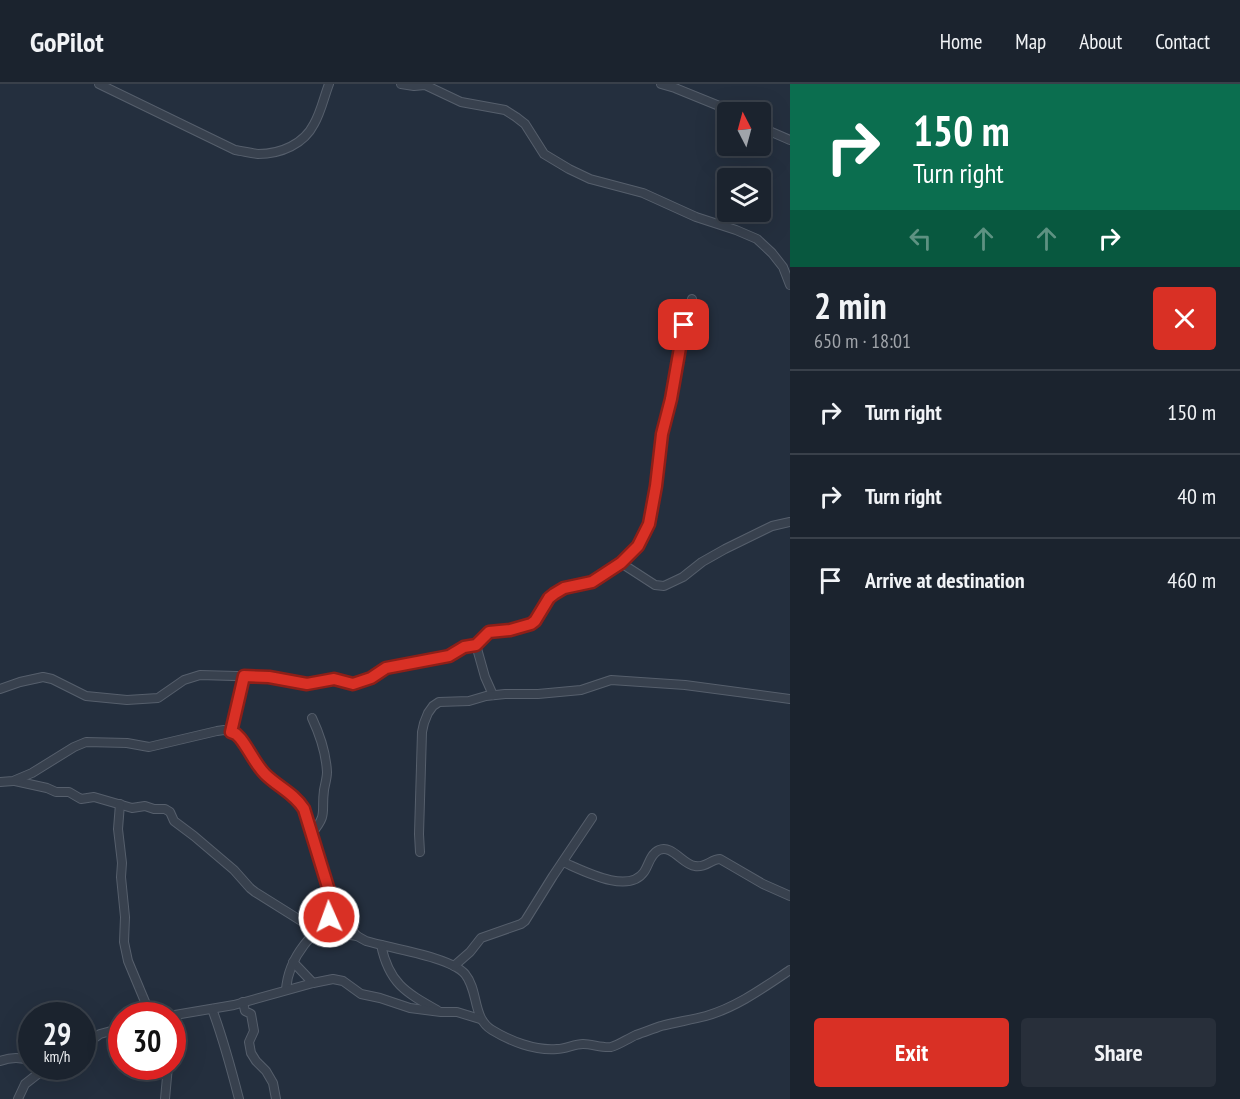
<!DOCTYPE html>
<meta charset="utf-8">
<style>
:root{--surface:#1b232e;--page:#282f3a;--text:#f1f3f6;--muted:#a0a4aa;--line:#39404a;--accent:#d93025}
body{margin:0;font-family:"PT Sans Narrow",sans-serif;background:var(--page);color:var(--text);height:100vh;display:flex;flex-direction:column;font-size:22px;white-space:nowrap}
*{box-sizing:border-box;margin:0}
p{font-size:20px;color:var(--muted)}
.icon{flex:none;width:33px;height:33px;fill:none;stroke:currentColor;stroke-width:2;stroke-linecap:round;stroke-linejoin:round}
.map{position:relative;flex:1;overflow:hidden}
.panel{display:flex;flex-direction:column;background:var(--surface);width:450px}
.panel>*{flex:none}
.banner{background:#0b6e4f;color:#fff;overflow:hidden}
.needle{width:39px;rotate:354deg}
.controls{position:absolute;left:717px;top:18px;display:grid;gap:12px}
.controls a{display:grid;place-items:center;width:54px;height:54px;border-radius:6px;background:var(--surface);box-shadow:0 6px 24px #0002,0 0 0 2px var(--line);font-size:30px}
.speed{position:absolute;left:18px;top:918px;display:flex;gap:12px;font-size:30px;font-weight:700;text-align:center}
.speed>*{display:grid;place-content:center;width:78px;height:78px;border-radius:50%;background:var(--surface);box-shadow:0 6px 24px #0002,0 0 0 2px var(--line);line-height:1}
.speed small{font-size:15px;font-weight:400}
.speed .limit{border:9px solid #d22;background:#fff;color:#111}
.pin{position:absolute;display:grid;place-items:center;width:51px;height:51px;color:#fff;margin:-26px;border-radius:12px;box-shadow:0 3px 9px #0006}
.me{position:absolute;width:66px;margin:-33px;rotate:358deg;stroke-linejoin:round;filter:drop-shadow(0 0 4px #0008)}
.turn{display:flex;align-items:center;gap:21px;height:126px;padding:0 24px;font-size:27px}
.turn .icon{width:78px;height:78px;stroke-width:2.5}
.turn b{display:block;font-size:42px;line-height:51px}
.lanes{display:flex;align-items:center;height:57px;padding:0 24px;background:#0003;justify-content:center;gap:30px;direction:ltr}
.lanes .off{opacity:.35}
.round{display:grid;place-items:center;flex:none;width:63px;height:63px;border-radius:6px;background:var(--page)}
.headline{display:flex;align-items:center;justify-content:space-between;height:102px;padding:0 24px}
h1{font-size:36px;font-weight:800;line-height:45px}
.button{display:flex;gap:12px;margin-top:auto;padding:12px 24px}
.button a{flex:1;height:69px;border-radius:6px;background:var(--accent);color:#fff;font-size:24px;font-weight:800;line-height:69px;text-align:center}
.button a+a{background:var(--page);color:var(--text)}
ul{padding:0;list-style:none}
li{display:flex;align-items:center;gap:18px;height:84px;padding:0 24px;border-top:2px solid var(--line)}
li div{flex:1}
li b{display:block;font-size:22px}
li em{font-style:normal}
header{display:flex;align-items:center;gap:36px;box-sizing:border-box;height:84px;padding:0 30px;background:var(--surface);border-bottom:2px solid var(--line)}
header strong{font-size:28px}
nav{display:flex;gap:33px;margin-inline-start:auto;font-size:21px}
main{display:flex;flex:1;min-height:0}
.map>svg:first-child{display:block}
</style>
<header>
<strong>GoPilot</strong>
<nav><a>Home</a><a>Map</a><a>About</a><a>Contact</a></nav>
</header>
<main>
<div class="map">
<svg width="790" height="1015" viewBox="0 0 790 1015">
<rect width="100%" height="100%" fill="#242f3e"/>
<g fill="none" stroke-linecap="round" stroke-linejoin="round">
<g stroke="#565f6c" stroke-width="10">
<g id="minor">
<path d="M99 0 235 66C242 67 250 69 258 70 281 70 304 60 314 40 321 28 324 13 329 0"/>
<polyline points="401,0 414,2 425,1 461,18 505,26 516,33 525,40 544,70 569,85 590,95 643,109 696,133 736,146 757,155 772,169 783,183 790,201"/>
<polyline points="661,0 675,4 734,28"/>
<polyline points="760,43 790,56"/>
<polyline points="621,479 655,501 664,502 683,493 702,478 725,465 772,442 790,438"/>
<polyline points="476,561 485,593 493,611"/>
<polyline points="0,605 20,598 43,593 52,595 86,612 127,616 158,614 184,596 200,591 269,593 307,600 334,595 353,600 371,594 386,584 449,572 464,563 476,561 489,548 509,546 531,540 535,537 549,514 554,510 564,504 592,498 602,492 621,479 638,462 649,440 653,422 662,349 671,316 684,241 692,215"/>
<polyline points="232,648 244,592"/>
<polyline points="15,697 47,704 56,708 69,708 81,715 94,713 132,724 145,722 154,725 165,725 170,728 174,737 194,752 234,786 250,804 255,808 303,838 317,846 357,852"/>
<path d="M0 698 13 697 32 689 74 663 86 658 127 659 149 663 217 647 224 646 236 650 247 663 263 688 286 706 300 719 304 725 331 813 338 831 357 852 366 857C389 864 451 873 465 890 479 907 472 934 492 946 510 957 535 967 557 965 566 965 574 960 583 960 592 960 602 964 611 963 619 961 627 955 636 951 644 948 653 945 661 942 676 938 691 936 706 932 737 923 763 904 790 886"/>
<polyline points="120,720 118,745 122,779 121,793 125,833 124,858 128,877 151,932"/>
<path d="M312 749C328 730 321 729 324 706 325 700 327 694 327 688 326 669 320 651 312 634"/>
<polyline points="420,768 419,750 422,648 424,639 428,629 433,622 439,618 469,617 486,612 505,610 538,610 581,606 611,596 685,601 790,615"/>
<path d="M563 778C582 786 628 811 644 788 649 781 650 770 659 766 672 760 683 781 695 782 706 784 711 775 720 775L763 800 790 812"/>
<path d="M381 861C389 899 405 908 437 926"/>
<polyline points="293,878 313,899"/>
<polyline points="454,882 470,868 481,854 521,840 525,837 553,792 592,734"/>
<path d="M286 906C287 890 294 874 304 861 318 843 329 841 331 817"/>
<polyline points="243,918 245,927 251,930 254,947 249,958 251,969 256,977 266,987 273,999 276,1015"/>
<path d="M212 925C223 954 231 984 239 1015"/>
<polyline points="169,932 234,921 313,899 333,895 343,897 361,910 380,914 410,924 441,928 457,928 480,935"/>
<polyline points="82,963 100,950 122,944"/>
<path d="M0 977C11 973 21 973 32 977"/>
<polyline points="18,1015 25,1000 48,982"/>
<polyline points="165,1015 168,982"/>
</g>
</g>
<use href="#minor" stroke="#38414e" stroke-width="8"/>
</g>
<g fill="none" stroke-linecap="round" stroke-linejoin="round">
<g stroke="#8d1f18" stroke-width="15">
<path id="route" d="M329 833 331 813 304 725C294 709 278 703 265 690 255 680 249 665 240 654L236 650 231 648 244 592 269 593 307 600 334 595 353 600 371 594 386 584 449 572 464 563 476 561 489 548 510 546 531 540 535 537 549 514 554 510 564 504 592 498 621 479 638 462 649 440 656 402 662 350 671 315 684 241"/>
</g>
<use href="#route" stroke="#d93025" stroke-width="10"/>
</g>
</svg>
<div class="controls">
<a><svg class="needle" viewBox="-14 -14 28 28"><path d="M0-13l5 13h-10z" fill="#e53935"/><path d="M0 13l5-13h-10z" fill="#a0a4aa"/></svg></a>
<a><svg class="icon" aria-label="layers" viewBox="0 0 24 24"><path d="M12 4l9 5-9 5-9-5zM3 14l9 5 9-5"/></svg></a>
</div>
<div class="speed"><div>29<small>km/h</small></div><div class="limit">30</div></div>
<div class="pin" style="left:684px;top:241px;background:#d93025"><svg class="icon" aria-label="arrive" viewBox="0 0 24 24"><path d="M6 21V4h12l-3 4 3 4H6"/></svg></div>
<svg class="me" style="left:329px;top:833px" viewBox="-20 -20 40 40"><circle r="17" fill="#d93025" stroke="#fff" stroke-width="3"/><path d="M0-11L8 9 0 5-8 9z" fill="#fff"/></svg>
</div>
<section class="panel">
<div class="banner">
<div class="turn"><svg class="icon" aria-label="right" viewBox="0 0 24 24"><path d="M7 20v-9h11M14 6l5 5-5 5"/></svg><div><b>150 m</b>Turn right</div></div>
<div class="lanes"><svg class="icon off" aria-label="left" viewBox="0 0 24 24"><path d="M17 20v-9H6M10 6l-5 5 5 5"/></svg><svg class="icon off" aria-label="ahead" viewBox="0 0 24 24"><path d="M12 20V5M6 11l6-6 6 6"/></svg><svg class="icon off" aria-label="ahead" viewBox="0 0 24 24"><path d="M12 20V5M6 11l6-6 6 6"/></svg><svg class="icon" aria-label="right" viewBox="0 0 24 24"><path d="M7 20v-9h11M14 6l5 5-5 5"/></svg></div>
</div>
<div class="headline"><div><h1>2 min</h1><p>650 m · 18:01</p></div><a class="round" style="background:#d93025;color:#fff"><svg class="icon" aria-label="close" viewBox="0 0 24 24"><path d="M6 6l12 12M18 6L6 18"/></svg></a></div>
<ul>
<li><svg class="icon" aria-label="right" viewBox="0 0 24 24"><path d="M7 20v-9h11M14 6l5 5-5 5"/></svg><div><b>Turn right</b></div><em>150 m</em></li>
<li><svg class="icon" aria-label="right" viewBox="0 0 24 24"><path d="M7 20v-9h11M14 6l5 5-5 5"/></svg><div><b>Turn right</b></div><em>40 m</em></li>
<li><svg class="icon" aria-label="arrive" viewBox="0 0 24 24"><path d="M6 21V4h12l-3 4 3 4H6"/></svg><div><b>Arrive at destination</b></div><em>460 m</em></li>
</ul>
<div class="button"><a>Exit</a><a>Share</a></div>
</section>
</main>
